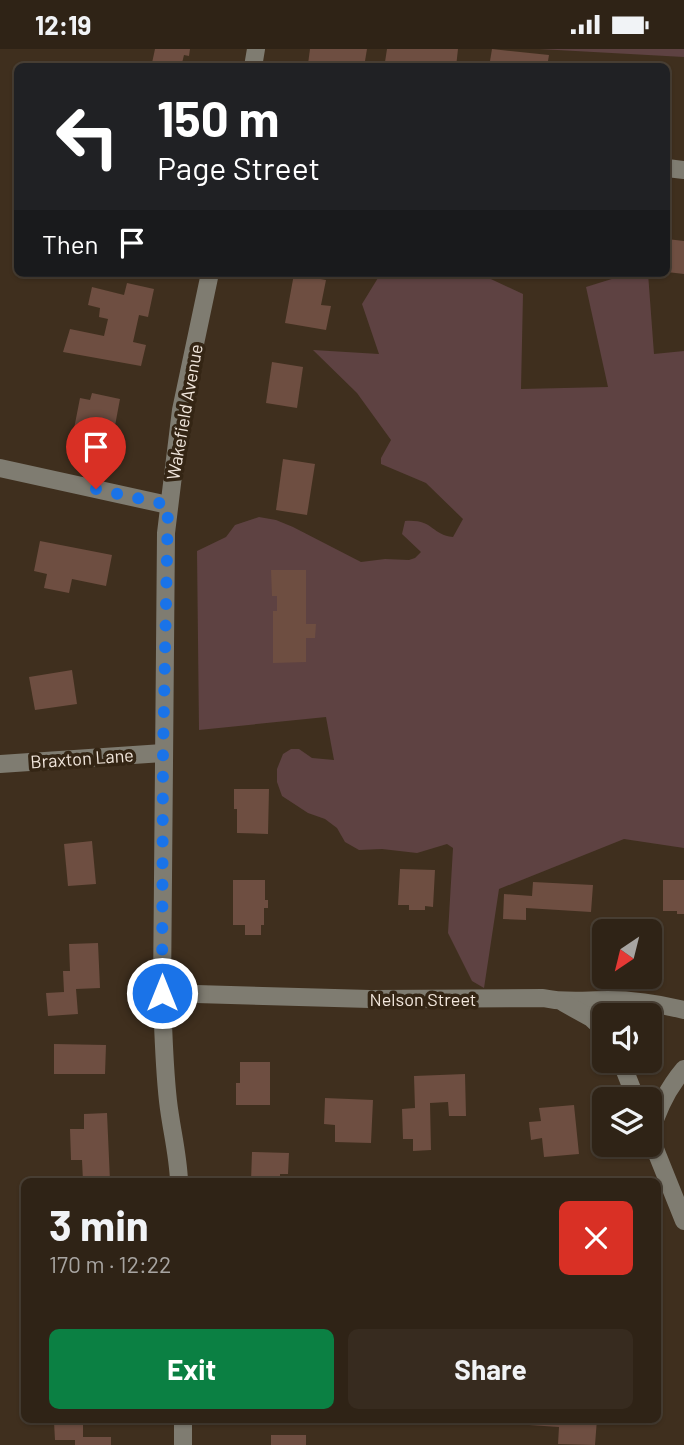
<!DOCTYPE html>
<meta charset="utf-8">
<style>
:root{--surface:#2f2316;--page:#372b1f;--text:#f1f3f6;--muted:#a7a4a1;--line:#4a4035;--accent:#0b8043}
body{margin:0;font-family:Barlow,sans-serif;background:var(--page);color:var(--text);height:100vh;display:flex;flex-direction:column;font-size:26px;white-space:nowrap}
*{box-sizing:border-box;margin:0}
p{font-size:23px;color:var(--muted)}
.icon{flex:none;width:38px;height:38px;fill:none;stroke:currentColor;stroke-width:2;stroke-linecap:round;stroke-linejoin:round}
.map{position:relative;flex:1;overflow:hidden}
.sheet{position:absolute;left:21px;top:1129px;width:640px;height:245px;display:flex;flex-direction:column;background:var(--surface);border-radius:10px;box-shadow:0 2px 5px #0004,0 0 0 2px var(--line)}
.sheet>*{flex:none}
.hud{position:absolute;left:14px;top:14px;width:656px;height:214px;border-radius:10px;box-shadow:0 2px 5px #0004,0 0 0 2px var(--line);background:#202124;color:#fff;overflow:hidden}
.needle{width:46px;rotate:215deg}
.buttons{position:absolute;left:592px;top:870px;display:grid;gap:14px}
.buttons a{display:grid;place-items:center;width:70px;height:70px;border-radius:10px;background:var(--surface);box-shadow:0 2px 5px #0004,0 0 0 2px var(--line);font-size:35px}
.pin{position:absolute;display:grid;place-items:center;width:60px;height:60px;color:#fff;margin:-72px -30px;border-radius:50% 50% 50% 0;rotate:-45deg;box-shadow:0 0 7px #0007}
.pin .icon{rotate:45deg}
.me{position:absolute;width:77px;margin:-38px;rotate:0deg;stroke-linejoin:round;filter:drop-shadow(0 0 5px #0008)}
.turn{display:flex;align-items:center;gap:24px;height:147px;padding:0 28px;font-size:32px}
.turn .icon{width:91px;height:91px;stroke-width:2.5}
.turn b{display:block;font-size:49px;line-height:60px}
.then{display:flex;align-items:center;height:66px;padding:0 28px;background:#0003;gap:14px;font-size:26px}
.round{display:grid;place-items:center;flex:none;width:74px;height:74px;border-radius:10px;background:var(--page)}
.head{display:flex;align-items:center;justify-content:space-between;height:119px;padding:0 28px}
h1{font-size:42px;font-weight:700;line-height:52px}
.button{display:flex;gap:14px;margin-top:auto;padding:14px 28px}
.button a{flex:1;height:80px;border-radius:10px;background:var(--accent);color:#fff;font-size:28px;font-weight:700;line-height:80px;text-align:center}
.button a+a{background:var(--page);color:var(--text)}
.status{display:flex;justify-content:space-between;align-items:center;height:49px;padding:0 35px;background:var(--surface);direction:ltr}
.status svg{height:19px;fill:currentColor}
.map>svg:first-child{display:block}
</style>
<div class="status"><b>12:19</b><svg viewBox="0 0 49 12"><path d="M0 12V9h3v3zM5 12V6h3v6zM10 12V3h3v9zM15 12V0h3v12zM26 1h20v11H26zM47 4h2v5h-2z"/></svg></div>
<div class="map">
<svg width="684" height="1396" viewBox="0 0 684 1396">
<rect width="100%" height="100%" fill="#3f2f1e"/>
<g fill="#5e4242">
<polygon points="539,0 684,0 684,8"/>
<path d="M381 224H478L523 245 521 340 608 338 586 238 631 224H648L654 305 684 302V799L624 790 499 840 484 939 472 932 448 884 453 799 447 795 417 804 382 800 359 801 345 793 337 779 325 770 308 764 282 747 277 733V720L283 705 291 700H299L312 709 334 711 326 668 199 681 197 502 226 488 235 476 259 468 276 471 293 478 361 513 385 510 409 511 415 509 421 503 402 485 405 472C434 470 431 486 453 488L463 470 426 434 381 415V409L391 391 357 344 313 301 379 305 362 255Z"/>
</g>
<g fill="#6e4e41">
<polygon points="155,0 190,0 189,7 184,6 181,18 152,14"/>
<polygon points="310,0 367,0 364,18 328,18 308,15"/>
<polygon points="387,0 458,0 456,18 397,17 398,14 385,13"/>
<polygon points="492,0 549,6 547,18 489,18"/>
<polygon points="667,190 684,192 684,225 667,223"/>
<polygon points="294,225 326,231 321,256 331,257 326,281 285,274"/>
<polygon points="127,234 154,240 148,268 139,266 133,293 146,296 141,317 63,303 70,280 104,287 108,270 99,268 100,259 88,256 92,238 124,246"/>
<polygon points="272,313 303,318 297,359 266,354"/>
<polygon points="92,344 120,350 111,398 72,390 80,349 90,351"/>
<polygon points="283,410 315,415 307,466 276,461"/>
<polygon points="40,492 112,506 106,537 72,530 69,544 44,539 47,525 34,522"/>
<polygon points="271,521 306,521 306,575 316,575 315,589 306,589 306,613 273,614 273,562 277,562 277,547 272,547"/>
<polygon points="72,621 77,655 35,661 29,628"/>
<polygon points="234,740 269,740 268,785 237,784 237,760 234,760"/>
<polygon points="92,792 96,835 68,837 64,795"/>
<polygon points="400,820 435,821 433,858 425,857 425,861 409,861 409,856 398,856"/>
<polygon points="233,831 265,831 265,851 268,851 268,859 264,859 264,876 261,876 261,886 245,886 245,876 233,876"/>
<polygon points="663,831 684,831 684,865 677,865 677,862 663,862"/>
<polygon points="533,833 593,836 591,863 526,859 526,871 503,870 504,845 532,847"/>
<polygon points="98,894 100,939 76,940 78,965 48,967 46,944 64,943 63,922 70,922 69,895"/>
<polygon points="54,995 106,996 105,1025 54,1025"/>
<polygon points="240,1013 270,1013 270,1056 236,1056 236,1034 240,1034"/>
<polygon points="465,1025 466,1067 449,1067 448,1053 430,1054 431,1101 413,1102 413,1090 403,1090 402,1060 415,1059 414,1027"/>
<polygon points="325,1049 373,1051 371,1094 335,1093 335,1076 324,1075"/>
<polygon points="574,1056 579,1105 544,1108 542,1089 531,1091 529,1073 541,1072 539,1059"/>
<polygon points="107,1064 110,1132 83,1132 82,1111 71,1111 70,1080 84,1080 84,1065"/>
<polygon points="252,1103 289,1104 288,1125 280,1125 280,1132 251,1132"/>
<polygon points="529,1370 597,1370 595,1396 558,1395 559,1378 529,1376"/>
<polygon points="54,1373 83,1373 83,1388 111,1388 111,1396 75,1396 75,1391 55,1391"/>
<rect x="271" y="1386" width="35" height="10"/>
</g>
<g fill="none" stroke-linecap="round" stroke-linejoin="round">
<g stroke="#7f7c71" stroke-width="18">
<polyline points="253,18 256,0"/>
<polyline points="667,119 684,121"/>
<polyline points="0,419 168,456"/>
<polyline points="0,715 163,704"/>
<path d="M162 944 370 950 543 949C565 954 586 951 608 951 633 951 660 955 684 961"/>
<polyline points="564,954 591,969 604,981"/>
<polyline points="621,1012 636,1050"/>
<polyline points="649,1085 684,1172"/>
<path d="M650 1086C657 1061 667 1040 684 1020"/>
<path d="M179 1132C178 1105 171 1079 168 1052 164 1016 163 980 162 944L166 484 181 361 210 224"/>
<polyline points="183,1396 183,1370"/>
</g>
</g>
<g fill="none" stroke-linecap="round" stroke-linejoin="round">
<polyline stroke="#1a73e8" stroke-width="12" stroke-dasharray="0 21.6" points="96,440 168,456 163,704 162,944"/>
</g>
<g text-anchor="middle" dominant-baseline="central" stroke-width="7" stroke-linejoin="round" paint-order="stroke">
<g font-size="18" fill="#f2e7dd" stroke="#342514">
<text transform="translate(184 363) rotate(-80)">Wakefield Avenue</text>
<text transform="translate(82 709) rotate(-4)">Braxton Lane</text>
<text x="423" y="950">Nelson Street</text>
</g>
</g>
</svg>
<div class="buttons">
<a><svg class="needle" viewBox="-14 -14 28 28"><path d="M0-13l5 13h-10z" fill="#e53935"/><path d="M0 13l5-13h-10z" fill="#a7a4a1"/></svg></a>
<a><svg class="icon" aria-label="sound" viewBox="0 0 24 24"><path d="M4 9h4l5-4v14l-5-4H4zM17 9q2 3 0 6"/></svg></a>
<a><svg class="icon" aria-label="layers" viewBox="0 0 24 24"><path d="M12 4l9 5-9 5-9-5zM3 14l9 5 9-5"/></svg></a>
</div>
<div class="pin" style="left:96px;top:440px;background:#d93025"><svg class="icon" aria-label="arrive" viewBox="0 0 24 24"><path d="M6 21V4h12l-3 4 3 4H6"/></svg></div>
<svg class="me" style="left:162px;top:944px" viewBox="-20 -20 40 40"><circle r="17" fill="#1a73e8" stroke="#fff" stroke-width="3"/><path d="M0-11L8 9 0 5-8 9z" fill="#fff"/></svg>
<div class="hud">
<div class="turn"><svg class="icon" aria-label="left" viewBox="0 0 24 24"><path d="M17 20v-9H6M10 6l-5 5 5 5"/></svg><div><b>150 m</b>Page Street</div></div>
<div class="then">Then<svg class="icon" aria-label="arrive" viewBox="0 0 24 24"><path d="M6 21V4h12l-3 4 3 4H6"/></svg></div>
</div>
<section class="sheet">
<div class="head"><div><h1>3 min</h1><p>170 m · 12:22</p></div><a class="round" style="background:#d93025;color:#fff"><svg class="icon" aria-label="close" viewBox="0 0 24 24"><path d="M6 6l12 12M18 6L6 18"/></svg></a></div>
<div class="button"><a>Exit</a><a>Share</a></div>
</section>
</div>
